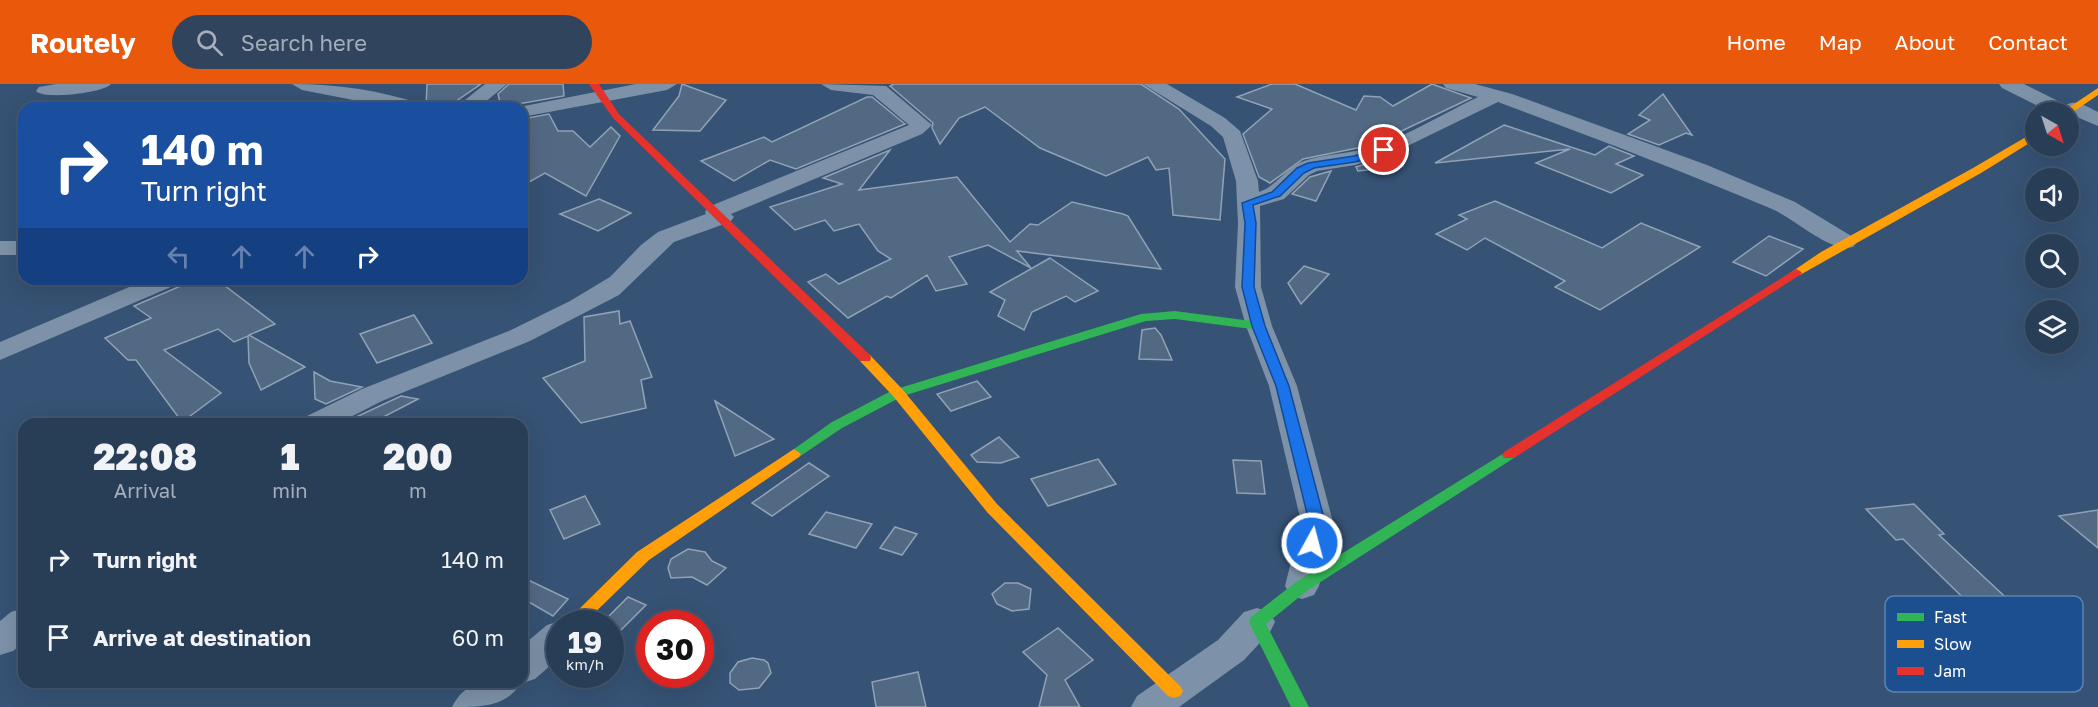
<!DOCTYPE html>
<style>
:root{--surface:#283e57;--page:#30455d;--text:#f1f3f6;--muted:#a5aeba;--line:#44576d;--accent:#ea580c}
body{margin:0;font-family:"Golos Text",sans-serif;background:var(--page);color:var(--text);height:100vh;display:flex;flex-direction:column;font-size:22px;white-space:nowrap}
*{box-sizing:border-box;margin:0}
p{font-size:20px;color:var(--muted)}
.icon{flex:none;width:33px;height:33px;fill:none;stroke:currentColor;stroke-width:2;stroke-linecap:round;stroke-linejoin:round}
.map{position:relative;flex:1;overflow:hidden}
.panel{position:absolute;left:18px;top:334px;width:510px;height:270px;display:flex;flex-direction:column;background:var(--surface);border-radius:18px;box-shadow:0 6px 24px #0002,0 0 0 2px var(--line)}
.panel>*{flex:none}
.hud{position:absolute;left:18px;top:18px;width:510px;height:183px;border-radius:18px;box-shadow:0 6px 24px #0002,0 0 0 2px var(--line);background:#1a4fa0;color:#fff;overflow:hidden}
.needle{width:39px;rotate:141deg}
.fabs{position:absolute;left:2025px;top:18px;display:grid;gap:12px}
.fabs a{display:grid;place-items:center;width:54px;height:54px;border-radius:50%;background:var(--surface);box-shadow:0 6px 24px #0002,0 0 0 2px var(--line);font-size:30px}
.speed{position:absolute;left:546px;top:526px;display:flex;gap:12px;font-size:30px;font-weight:700;text-align:center}
.speed>*{display:grid;place-content:center;width:78px;height:78px;border-radius:50%;background:var(--surface);box-shadow:0 6px 24px #0002,0 0 0 2px var(--line);line-height:1}
.speed small{font-size:15px;font-weight:400}
.speed .limit{border:9px solid #d22;background:#fff;color:#111}
.pin{position:absolute;display:grid;place-items:center;width:51px;height:51px;color:#fff;margin:-26px;border:3px solid #fff;border-radius:50%;box-shadow:0 2px 6px #0007}
.me{position:absolute;width:66px;margin:-33px;rotate:7deg;stroke-linejoin:round;filter:drop-shadow(0 0 4px #0008)}
.turn{display:flex;align-items:center;gap:21px;height:126px;padding:0 24px;font-size:27px}
.turn .icon{width:78px;height:78px;stroke-width:2.5}
.turn b{display:block;font-size:42px;line-height:51px}
.lanes{display:flex;align-items:center;height:57px;padding:0 24px;background:#0003;justify-content:center;gap:30px;direction:ltr}
.lanes .off{opacity:.35}
.eta{display:flex;justify-content:space-evenly;align-items:center;height:102px;text-align:center}
.eta b{font-size:36px;font-weight:800;line-height:42px}
ul{padding:0;list-style:none}
li{display:flex;align-items:center;gap:18px;height:78px;padding:0 24px}
li div{flex:1}
li b{display:block;font-size:22px}
li em{font-style:normal}
header{display:flex;align-items:center;gap:36px;box-sizing:border-box;height:84px;padding:0 30px;background:var(--accent);color:#fff}
header strong{font-size:28px}
nav{display:flex;gap:33px;margin-inline-start:auto;font-size:21px}
.search{width:420px;height:54px;background:var(--page);display:flex;align-items:center;gap:15px;box-sizing:border-box;padding:0 21px;border-radius:33px;color:var(--muted);font-size:22px}
.map>svg:first-child{display:block}
</style>
<header>
<strong>Routely</strong>
<div class="search"><svg class="icon" aria-label="search" viewBox="0 0 24 24"><circle cx="10" cy="10" r="6"/><path d="M15 15l6 6"/></svg>Search here</div>
<nav><a>Home</a><a>Map</a><a>About</a><a>Contact</a></nav>
</header>
<div class="map">
<svg width="2098" height="623" viewBox="0 0 2098 623">
<rect width="100%" height="100%" fill="#365274"/>
<g fill="#526984" stroke="#92a2b6" stroke-width="1.5">
<polygon points="427,0 481,0 446,24 426,24"/>
<polygon points="509,0 563,0 564,12 501,23 498,10"/>
<polygon points="682,0 726,16 700,47 653,46 679,12"/>
<polygon points="894,0 1141,0 1179,25 1225,75 1220,136 1173,131 1169,84 1156,86 1148,73 1106,92 1040,64 985,23 959,34 940,60 932,44 933,39 890,2"/>
<polygon points="1272,0 1295,0 1356,26 1364,12 1380,13 1393,22 1432,0 1471,14 1372,61 1303,75 1270,99 1259,93 1243,50 1272,25 1237,13"/>
<polygon points="1663,10 1692,51 1686,49 1659,61 1628,50 1650,36 1639,31"/>
<polygon points="867,13 872,13 905,40 796,85 770,76 734,97 701,77 764,53 772,58"/>
<polygon points="549,30 558,47 573,47 590,63 611,43 620,52 586,112 545,89 522,102 522,35"/>
<polygon points="1504,41 1595,71 1609,62 1634,72 1616,80 1643,91 1611,109 1536,79 1570,65 1435,79"/>
<polygon points="890,66 859,106 957,93 1010,158 1030,140 1038,141 1072,118 1123,130 1128,132 1161,185 1017,167 1031,184 988,161 949,173 967,200 936,207 927,191 891,214 887,212 848,234 808,198 826,190 839,200 891,175 878,167 859,140 834,147 825,136 795,146 770,123 842,100 823,94"/>
<polygon points="1393,71 1403,82 1358,87 1356,83"/>
<polygon points="1331,87 1316,117 1292,110 1310,93"/>
<polygon points="599,115 631,129 598,147 560,130"/>
<polygon points="1495,117 1602,164 1641,139 1700,163 1600,226 1555,203 1565,197 1485,154 1467,166 1436,150 1467,135 1459,131"/>
<polygon points="1769,152 1803,165 1766,192 1733,178"/>
<polygon points="1050,174 1098,207 1075,218 1066,212 1032,228 1024,246 998,232 1005,216 990,208"/>
<polygon points="1304,182 1329,190 1301,220 1288,199"/>
<polygon points="197,195 216,195 275,240 249,251 305,283 261,306 249,279 248,252 234,258 218,245 164,266 221,309 182,338 136,276 128,276 105,254 151,234 134,222"/>
<polygon points="619,227 620,240 630,237 652,293 641,296 646,324 581,339 543,294 585,277 584,233"/>
<polygon points="414,231 432,259 377,279 360,250"/>
<polygon points="1155,244 1161,251 1172,276 1139,275 1142,246"/>
<polygon points="314,288 330,297 362,303 326,320 315,315"/>
<polygon points="977,297 991,313 951,327 937,310"/>
<polygon points="401,312 418,315 370,340 354,334"/>
<polygon points="715,317 774,355 735,372"/>
<polygon points="999,353 1019,373 1001,379 977,378 971,371"/>
<polygon points="1098,375 1116,400 1048,422 1031,395"/>
<polygon points="1233,376 1261,377 1265,410 1237,409"/>
<polygon points="809,379 829,392 772,432 752,419"/>
<polygon points="585,412 600,440 564,455 550,426"/>
<polygon points="1914,420 1944,450 1939,451 2031,537 1993,543 1903,455 1896,456 1866,425"/>
<polygon points="2098,426 2098,464 2059,432"/>
<polygon points="826,428 872,440 856,464 809,450"/>
<polygon points="895,443 917,450 902,471 880,464"/>
<polygon points="688,465 705,468 712,477 726,484 707,501 692,493 671,494 668,484 671,475"/>
<polygon points="522,493 568,515 553,532 522,514"/>
<polygon points="1005,499 1018,499 1031,505 1029,525 1012,527 997,520 992,510"/>
<polygon points="628,513 646,521 610,557 610,540 601,540"/>
<polygon points="1058,544 1093,576 1065,596 1080,623 1039,623 1047,591 1023,568"/>
<polygon points="752,574 764,576 768,579 771,589 759,604 739,606 730,599 730,589 738,578"/>
<polygon points="918,588 926,623 876,623 872,598"/>
</g>
<g fill="none" stroke-linecap="round" stroke-linejoin="round">
<g fill="#7d92a8" fill-rule="evenodd">
<path d="M56 0H111C104 9 43 16 36 7L39 3Z"/>
<path d="M292 0C338 0 378 6 421 20L424 24H394L302 6Z"/>
<polygon points="485,0 507,0 478,24 455,24"/>
<polygon points="636,0 677,0 667,6 522,33 522,24 514,24"/>
<polygon points="821,0 886,2 932,41 922,50 731,130 734,133 730,138 674,158 619,211 530,257 382,317 337,340 301,340 305,333 362,305 511,246 570,217 610,193 641,161 658,148 706,130 705,128 708,123 909,41 873,11 831,6"/>
<path d="M1143 0H1167L1225 34 1240 47 1258 97 1259 108C1277 102 1286 83 1304 77 1326 69 1350 70 1373 63 1409 51 1444 29 1478 13L1446 4 1443 0H1475L1512 10 1707 81 1795 118 1853 153 1857 158 1853 163C1830 169 1795 135 1772 125 1682 87 1590 52 1498 18L1391 70 1355 81 1317 87 1309 91 1284 115 1260 122 1261 203 1272 242 1297 302 1333 438 1319 502 1314 511 1302 515 1290 511 1285 502 1301 438 1269 302 1246 242 1235 203 1238 139 1236 97 1223 53 1211 42Z"/>
<path d="M1999 0H2024L2066 21C2077 15 2087 23 2098 28V42L2072 31 2068 33V28H2050L2002 4Z"/>
<rect x="0" y="157" width="24" height="14"/>
<polygon points="148,195 181,195 178,200 0,276 0,258"/>
<polygon points="24,524 24,558 13,567 0,571 0,537 11,528"/>
<polygon points="1257,524 1270,528 1275,538 1270,548 1244,576 1179,623 1131,623 1137,612 1218,556 1244,528"/>
<path d="M560 537 570 540H560V573L535 595 522 599H521C506 623 482 623 452 623 468 592 492 598 522 598V562L547 541Z"/>
</g>
<g fill="#30b455" fill-rule="evenodd">
<polygon points="1175,227 1259,238 1265,242 1259,246 1175,235 1146,237 903,312 842,344 799,373 794,375 787,370 832,338 893,306 1141,230"/>
<polygon points="1509,366 1514,368 1516,371 1514,374 1308,506 1266,540 1309,623 1291,623 1249,538 1251,533 1296,498"/>
</g>
<g fill="#ff9f0a" fill-rule="evenodd">
<polygon points="2098,4 2098,11 2070,30 2062,28"/>
<polygon points="2036,47 2036,55 1981,89 1800,191 1792,191 1790,189 1821,168 1973,84"/>
<polygon points="865,270 870,271 903,306 997,420 1180,602 1183,607 1180,612 1174,614 1168,612 987,428 893,312 860,277 859,274 860,271"/>
<polygon points="794,365 801,370 799,373 649,476 583,540 564,540 637,468"/>
</g>
<g fill="#e5322d" fill-rule="evenodd">
<polygon points="589,0 599,0 619,30 870,271 871,274 870,277 860,277 613,34"/>
<polygon points="1796,185 1800,187 1802,189 1800,191 1514,374 1504,374 1502,371 1504,368"/>
</g>
</g>
<polygon fill="#1a73e8" stroke="#114b97" stroke-width="1.5" points="1384,63 1388,64 1388,69 1355,78 1314,84 1304,89 1280,112 1253,121 1256,139 1254,203 1265,242 1289,302 1325,438 1320,459 1312,465 1304,459 1309,438 1276,302 1252,242 1242,203 1245,139 1242,119 1272,108 1297,84 1308,79 1354,72"/>
<rect x="1885" y="512" width="198" height="96" rx="9" fill="#1b4f8f" stroke="#5f84b1" stroke-width="1.5"/>
<rect x="1897" y="529" width="27" height="8" fill="#30b455"/>
<rect x="1897" y="556" width="27" height="8" fill="#ff9f0a"/>
<rect x="1897" y="583" width="27" height="8" fill="#e5322d"/>
<g font-size="16" fill="#fff">
<text x="1934" y="539">Fast</text>
<text x="1934" y="566">Slow</text>
<text x="1934" y="593">Jam</text>
</g>
</svg>
<div class="fabs">
<a><svg class="needle" viewBox="-14 -14 28 28"><path d="M0-13l5 13h-10z" fill="#e53935"/><path d="M0 13l5-13h-10z" fill="#a5aeba"/></svg></a>
<a><svg class="icon" aria-label="sound" viewBox="0 0 24 24"><path d="M4 9h4l5-4v14l-5-4H4zM17 9q2 3 0 6"/></svg></a>
<a><svg class="icon" aria-label="search" viewBox="0 0 24 24"><circle cx="10" cy="10" r="6"/><path d="M15 15l6 6"/></svg></a>
<a><svg class="icon" aria-label="layers" viewBox="0 0 24 24"><path d="M12 4l9 5-9 5-9-5zM3 14l9 5 9-5"/></svg></a>
</div>
<div class="speed"><div>19<small>km/h</small></div><div class="limit">30</div></div>
<div class="pin" style="left:1384px;top:66px;background:#d93025"><svg class="icon" aria-label="arrive" viewBox="0 0 24 24"><path d="M6 21V4h12l-3 4 3 4H6"/></svg></div>
<svg class="me" style="left:1312px;top:459px" viewBox="-20 -20 40 40"><circle r="17" fill="#1a73e8" stroke="#fff" stroke-width="3"/><path d="M0-11L8 9 0 5-8 9z" fill="#fff"/></svg>
<div class="hud">
<div class="turn"><svg class="icon" aria-label="right" viewBox="0 0 24 24"><path d="M7 20v-9h11M14 6l5 5-5 5"/></svg><div><b>140 m</b>Turn right</div></div>
<div class="lanes"><svg class="icon off" aria-label="left" viewBox="0 0 24 24"><path d="M17 20v-9H6M10 6l-5 5 5 5"/></svg><svg class="icon off" aria-label="ahead" viewBox="0 0 24 24"><path d="M12 20V5M6 11l6-6 6 6"/></svg><svg class="icon off" aria-label="ahead" viewBox="0 0 24 24"><path d="M12 20V5M6 11l6-6 6 6"/></svg><svg class="icon" aria-label="right" viewBox="0 0 24 24"><path d="M7 20v-9h11M14 6l5 5-5 5"/></svg></div>
</div>
<section class="panel">
<div class="eta">
<div><b>22:08</b><p>Arrival</p></div>
<div><b>1</b><p>min</p></div>
<div><b>200</b><p>m</p></div>
</div>
<ul>
<li><svg class="icon" aria-label="right" viewBox="0 0 24 24"><path d="M7 20v-9h11M14 6l5 5-5 5"/></svg><div><b>Turn right</b></div><em>140 m</em></li>
<li><svg class="icon" aria-label="arrive" viewBox="0 0 24 24"><path d="M6 21V4h12l-3 4 3 4H6"/></svg><div><b>Arrive at destination</b></div><em>60 m</em></li>
</ul>
</section>
</div>
